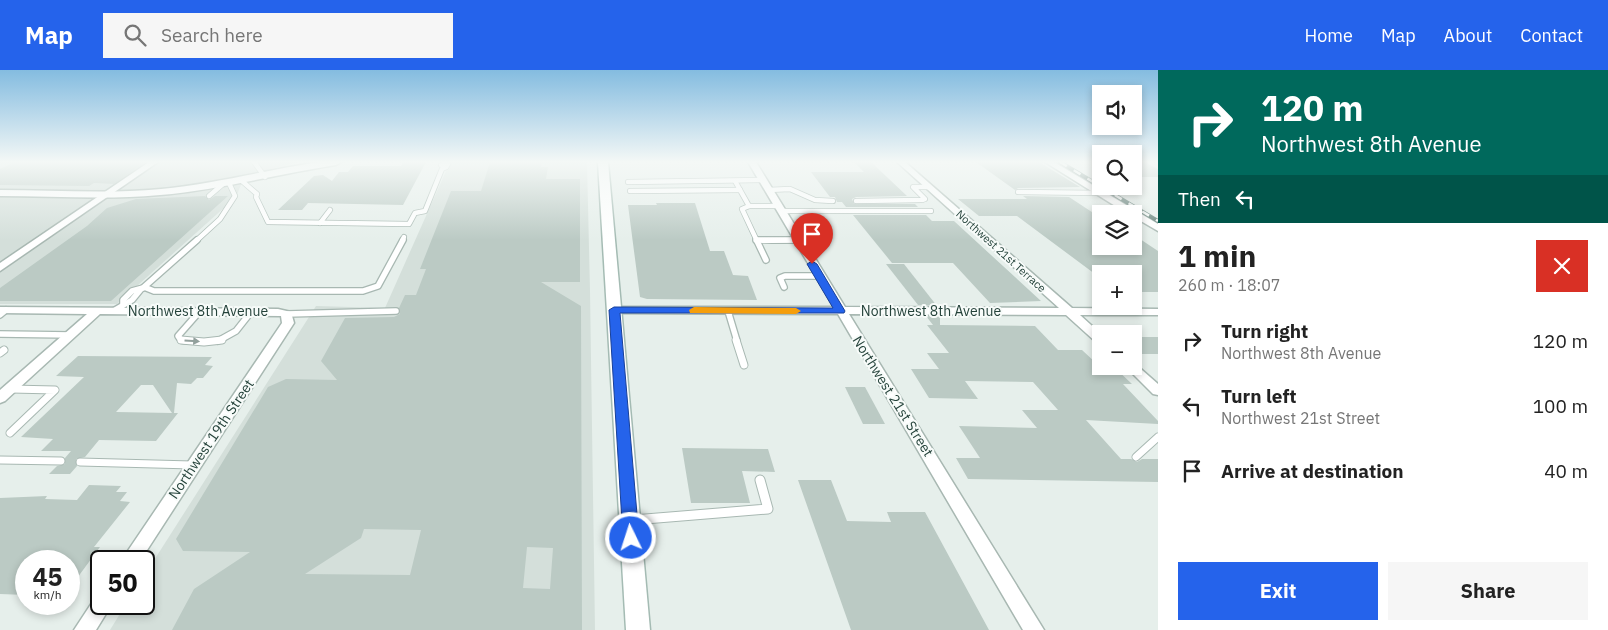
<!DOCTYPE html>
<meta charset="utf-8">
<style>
:root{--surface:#fff;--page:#f6f6f6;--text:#222;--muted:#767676;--accent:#2563eb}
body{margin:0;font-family:"IBM Plex Sans",sans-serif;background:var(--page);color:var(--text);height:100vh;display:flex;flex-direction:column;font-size:19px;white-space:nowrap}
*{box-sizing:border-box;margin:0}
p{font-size:16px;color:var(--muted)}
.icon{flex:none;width:28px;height:28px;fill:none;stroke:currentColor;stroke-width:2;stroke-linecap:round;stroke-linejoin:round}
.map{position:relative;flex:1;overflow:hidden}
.sheet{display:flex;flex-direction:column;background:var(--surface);width:450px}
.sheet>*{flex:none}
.hud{background:#00695c;color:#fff;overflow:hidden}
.buttons{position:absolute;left:1092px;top:15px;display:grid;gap:10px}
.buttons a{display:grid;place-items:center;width:50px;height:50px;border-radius:0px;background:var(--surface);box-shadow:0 2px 8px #0003;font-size:25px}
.speed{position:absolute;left:15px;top:480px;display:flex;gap:10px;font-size:25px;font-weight:700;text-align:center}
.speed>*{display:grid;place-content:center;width:65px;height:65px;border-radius:50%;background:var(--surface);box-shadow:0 2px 8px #0003;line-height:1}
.speed small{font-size:12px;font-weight:400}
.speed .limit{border:2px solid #111;border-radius:8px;background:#fff;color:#111}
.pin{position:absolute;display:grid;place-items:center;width:42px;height:42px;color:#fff;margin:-51px -21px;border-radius:50% 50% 50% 0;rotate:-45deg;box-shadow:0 0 5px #0007}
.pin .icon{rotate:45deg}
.me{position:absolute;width:55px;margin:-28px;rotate:356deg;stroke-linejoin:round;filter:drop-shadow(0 0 4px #0008)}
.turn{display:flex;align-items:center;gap:18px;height:105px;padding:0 20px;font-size:22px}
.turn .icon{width:65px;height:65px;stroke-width:2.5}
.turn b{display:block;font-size:35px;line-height:42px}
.then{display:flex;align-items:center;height:48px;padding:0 20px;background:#0003;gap:10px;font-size:19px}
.round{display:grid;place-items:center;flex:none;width:52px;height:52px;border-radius:0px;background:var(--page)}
.summary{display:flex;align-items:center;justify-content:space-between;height:85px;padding:0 20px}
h1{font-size:30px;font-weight:700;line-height:38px}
.button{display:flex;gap:10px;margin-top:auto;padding:10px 20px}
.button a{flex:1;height:58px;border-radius:0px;background:var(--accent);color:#fff;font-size:20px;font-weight:700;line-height:58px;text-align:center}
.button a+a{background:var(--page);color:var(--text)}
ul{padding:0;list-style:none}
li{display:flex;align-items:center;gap:15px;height:65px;padding:0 20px}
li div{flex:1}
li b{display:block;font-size:19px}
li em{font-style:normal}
header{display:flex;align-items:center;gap:30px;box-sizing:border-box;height:70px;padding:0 25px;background:var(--accent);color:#fff}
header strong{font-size:24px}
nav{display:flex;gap:28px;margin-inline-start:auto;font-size:18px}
.search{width:350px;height:45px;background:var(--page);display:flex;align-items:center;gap:12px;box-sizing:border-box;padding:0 18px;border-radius:0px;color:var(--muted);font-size:19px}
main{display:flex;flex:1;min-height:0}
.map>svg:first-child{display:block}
</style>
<header>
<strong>Map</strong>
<div class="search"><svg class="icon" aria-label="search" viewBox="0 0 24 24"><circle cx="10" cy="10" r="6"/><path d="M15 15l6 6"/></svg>Search here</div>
<nav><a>Home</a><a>Map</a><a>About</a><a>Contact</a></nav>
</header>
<main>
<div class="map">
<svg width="1158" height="560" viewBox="0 0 1158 560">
<rect width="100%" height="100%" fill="#e6efeb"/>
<g fill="#d4dfda">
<polygon points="0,92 299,92 245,105 236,127 117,234 0,234"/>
<polygon points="450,92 587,92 590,221 595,560 110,560 126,534 144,534 144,506 316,236 385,238"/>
</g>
<g fill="#bbcac4" fill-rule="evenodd">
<polygon points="15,92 146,92 114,114 94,113 89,116 0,115 0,99"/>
<polygon points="403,92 426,92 403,135 308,133 302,140 278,140 314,106 323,105 332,111 339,102 348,102 353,96 401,96"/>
<path d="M490 92H542L541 97H548L546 109H580V212H541L581 236 582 560H172L194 519 250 482 183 481 176 469 268 317 286 309 337 310 321 291 345 248 394 247 400 244 399 238 405 225H416L426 199H420L451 121H481ZM364 459 421 460 410 505 305 504 361 468ZM527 477 553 478 550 519 523 518Z"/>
<polygon points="854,92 871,92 907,126 856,127 852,129 854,134 915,134 918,137 846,137 842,132 837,132 835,127 830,127 811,102 864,102"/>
<polygon points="976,92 1039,92 1080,117 1018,118 1015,120"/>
<polygon points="1134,92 1144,92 1158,99 1158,107 1134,107"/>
<polygon points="205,126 209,130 215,126 228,126 111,231 0,231 0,218 87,156 107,138 136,129"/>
<polygon points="1023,126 1069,127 1101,148 1101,176 1134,176 1134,165 1158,181 1158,222 1134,222 1134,204 1095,204 1017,146 979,146 958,129 1027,129"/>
<polygon points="656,133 695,133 710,181 724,181 733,205 748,206 757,230 647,229 640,227 628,135 657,135"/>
<polygon points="853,145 926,145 932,151 954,151 1041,231 990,233 953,193 892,193"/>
<polygon points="886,194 904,194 937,236 918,235"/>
<polygon points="926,246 940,246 940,255 1035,256 1058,280 1082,280 1096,293 1101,294 1101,296 1113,296 1132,314 1123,314 1158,351 1158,354 1086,350 1121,389 1131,389 1137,392 1142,389 1158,389 1158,412 968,409 956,388 980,388 959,356 1037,358 1022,340 1058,340 1033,312 965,311 978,329 929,328 911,299 939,299 927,283 949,283 927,255 933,255"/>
<rect x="1134" y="267" width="24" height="17"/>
<path d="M78 286 212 287 205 295 213 296 203 308H197L191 314 177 313 174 343H178L156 371 99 370 85 387 76 389 77 396 70 404H49L57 396 65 394V388L71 381H41L53 369 21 367 84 307 56 306ZM141 315H153L172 343 116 342Z"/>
<polygon points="845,317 865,317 885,354 863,354"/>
<polygon points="682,378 768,379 775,402 742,401 750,433 691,433"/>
<polygon points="798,410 831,410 847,451 891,452 887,442 925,442 989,560 851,560"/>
<polygon points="89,415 121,416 116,422 127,422 120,431 130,432 94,477 100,477 69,519 69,491 26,491 26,525 0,524 0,428 47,426 45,429 77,430"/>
</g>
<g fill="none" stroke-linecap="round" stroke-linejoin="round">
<g stroke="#a8b8b2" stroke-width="6">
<g id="service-far3">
<polyline points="254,92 265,107"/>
<polyline points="445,92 441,95 446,97 448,94 446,92"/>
<polyline points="242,111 257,124 256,127 268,152 409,154 415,143 425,141 442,99 446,97"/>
<polyline points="735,111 749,136"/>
<polyline points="628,112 762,110"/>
<polyline points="768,120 790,119 815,130 833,131"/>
<polyline points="630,121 740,120"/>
<polyline points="1018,122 1100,123"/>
<polyline points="209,126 223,114"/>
<polyline points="856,131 922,130 925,129 913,117 929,117"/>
<polyline points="781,141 931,141"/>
<polyline points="320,153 330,140"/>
<polyline points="196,171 220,149 235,126 229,113"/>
<polyline points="402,171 404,167"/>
<polyline points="757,171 742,139 749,136 778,136"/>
<polyline points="763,171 798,170"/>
</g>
</g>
<g stroke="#a8b8b2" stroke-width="8">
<g id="service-far2">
<polyline points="197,170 144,217 154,221 363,221 378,216 403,170"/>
<polyline points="756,170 798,170"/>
<polyline points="757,171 766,190"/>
<polyline points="784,217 780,208 785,206 819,206"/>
<polyline points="123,235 123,230 132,221 143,218"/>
<polyline points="115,240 132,230 141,219"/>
<polyline points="728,241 737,271"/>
<polyline points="287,244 396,241"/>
<polyline points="0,245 6,240"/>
<polyline points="0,264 71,265"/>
<polyline points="187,271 181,270 178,266 200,241"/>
<polyline points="218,271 236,261 251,242"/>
</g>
</g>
<g stroke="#a8b8b2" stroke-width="9">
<g id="service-far1">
<polyline points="181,270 204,272 222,270"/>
<polyline points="736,270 744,295"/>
<polyline points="0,283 4,280"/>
<polyline points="10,363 55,320 11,319"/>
<polyline points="1136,387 1158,367"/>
<polyline points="0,390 61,391"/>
<polyline points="80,392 192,395"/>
</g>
</g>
<g stroke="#a8b8b2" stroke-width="11">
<polyline id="service" points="633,450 768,439 760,410"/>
</g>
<g stroke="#a8b8b2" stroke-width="3">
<g id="minor">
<polygon points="149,92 158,92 0,201 0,193"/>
<polygon points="748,92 756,92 845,237 1059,238 897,92 905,92 1072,238 1158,239 1158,245 1080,245 1101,264 1101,274 1097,273 1066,245 849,244 1044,560 1023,560 838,244 614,243 608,240 614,237 834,237"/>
<polygon points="1045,92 1054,92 1158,154 1158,161 1134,147 1134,144 1128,144"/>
<polygon points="0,237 278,239 291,242 294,253 140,491 121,491 282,253 281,246 100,244 5,331 0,333 0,320 87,244 0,243"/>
<polygon points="1134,293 1158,314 1158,325 1153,324 1125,296 1134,296"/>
<polygon points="101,525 101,534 112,534 96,560 74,560 95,528"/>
</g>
</g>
<g stroke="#a8b8b2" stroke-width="3">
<path id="tertiary" d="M319 92H341L336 95C277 104 219 120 160 125 107 130 53 126 0 126V120C53 120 107 124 161 119 214 114 266 100 319 92Z"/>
</g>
<g stroke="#a4bbb3" stroke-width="3">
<polygon id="secondary" points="598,92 608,92 650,560 626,560"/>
</g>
<use href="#service-far3" stroke="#fff" stroke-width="4.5"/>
<use href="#service-far2" stroke="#fff" stroke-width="5.5"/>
<use href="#service-far1" stroke="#fff" stroke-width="7"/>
<use href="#service" stroke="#fff" stroke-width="9"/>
<use href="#minor" fill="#fff" fill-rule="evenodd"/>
<use href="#tertiary" fill="#fff" fill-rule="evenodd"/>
<use href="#secondary" fill="#fff" fill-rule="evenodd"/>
<g stroke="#5f7d75" stroke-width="4">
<polyline id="rail" points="1060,92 1158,151"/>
</g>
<use href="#rail" stroke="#f7fbf9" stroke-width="2.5" stroke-dasharray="8" stroke-linecap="butt"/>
</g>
<defs><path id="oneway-solid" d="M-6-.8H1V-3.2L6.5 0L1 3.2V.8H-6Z" transform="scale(1.25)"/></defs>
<use fill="#92a09c" href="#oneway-solid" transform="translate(192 271) rotate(4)"/>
<linearGradient id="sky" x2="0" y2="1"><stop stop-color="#84bce0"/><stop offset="0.54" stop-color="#f4f8f6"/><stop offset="1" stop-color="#f4f8f6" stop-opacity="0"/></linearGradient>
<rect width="1158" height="170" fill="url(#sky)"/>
<polygon fill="#2563eb" stroke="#184099" points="812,191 817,194 845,241 844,243 620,243 639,468 636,473 631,475 625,473 623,468 609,240 614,237 833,238 807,194"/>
<polygon fill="#f59e0b" points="694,237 796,238 801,241 796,244 690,243 689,240"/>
<g text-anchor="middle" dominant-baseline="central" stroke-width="4" stroke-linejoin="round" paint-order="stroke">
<g font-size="11" fill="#24423a" stroke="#f7fbf9">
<text transform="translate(1001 181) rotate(42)">Northwest 21st Terrace</text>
</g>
<g font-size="14" fill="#24423a" stroke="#f7fbf9">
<text x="198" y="241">Northwest 8th Avenue</text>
<text x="931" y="241">Northwest 8th Avenue</text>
<text transform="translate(893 326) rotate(58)">Northwest 21st Street</text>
<text transform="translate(211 369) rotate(-56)">Northwest 19th Street</text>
</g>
</g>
</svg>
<div class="buttons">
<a><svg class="icon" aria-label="sound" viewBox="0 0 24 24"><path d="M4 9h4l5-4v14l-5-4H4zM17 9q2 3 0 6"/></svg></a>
<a><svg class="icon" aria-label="search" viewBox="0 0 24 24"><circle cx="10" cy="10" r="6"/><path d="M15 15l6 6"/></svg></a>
<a><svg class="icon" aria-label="layers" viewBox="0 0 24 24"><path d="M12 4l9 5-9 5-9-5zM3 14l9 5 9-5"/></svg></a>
<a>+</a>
<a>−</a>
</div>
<div class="speed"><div>45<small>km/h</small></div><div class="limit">50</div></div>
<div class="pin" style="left:812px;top:194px;background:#d93025"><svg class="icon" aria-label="arrive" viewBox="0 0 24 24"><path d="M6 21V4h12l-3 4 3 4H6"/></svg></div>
<svg class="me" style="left:631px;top:468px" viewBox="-20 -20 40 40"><circle r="17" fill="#2563eb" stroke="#fff" stroke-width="3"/><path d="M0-11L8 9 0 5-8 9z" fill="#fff"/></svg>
</div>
<section class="sheet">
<div class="hud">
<div class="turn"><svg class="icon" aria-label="right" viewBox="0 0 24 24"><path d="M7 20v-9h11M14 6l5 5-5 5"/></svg><div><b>120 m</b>Northwest 8th Avenue</div></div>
<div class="then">Then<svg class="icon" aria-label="left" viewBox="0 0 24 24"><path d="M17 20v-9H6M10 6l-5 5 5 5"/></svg></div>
</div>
<div class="summary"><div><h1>1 min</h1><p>260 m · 18:07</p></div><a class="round" style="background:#d93025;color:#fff"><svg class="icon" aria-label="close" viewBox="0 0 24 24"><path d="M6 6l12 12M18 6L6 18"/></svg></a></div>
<ul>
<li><svg class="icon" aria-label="right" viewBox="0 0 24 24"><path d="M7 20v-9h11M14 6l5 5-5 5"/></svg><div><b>Turn right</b><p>Northwest 8th Avenue</p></div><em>120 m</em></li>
<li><svg class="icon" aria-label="left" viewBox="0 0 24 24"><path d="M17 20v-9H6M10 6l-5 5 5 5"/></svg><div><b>Turn left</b><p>Northwest 21st Street</p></div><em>100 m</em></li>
<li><svg class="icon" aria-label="arrive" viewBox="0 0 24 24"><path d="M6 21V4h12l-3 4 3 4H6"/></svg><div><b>Arrive at destination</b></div><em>40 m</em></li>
</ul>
<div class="button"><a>Exit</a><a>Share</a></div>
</section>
</main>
